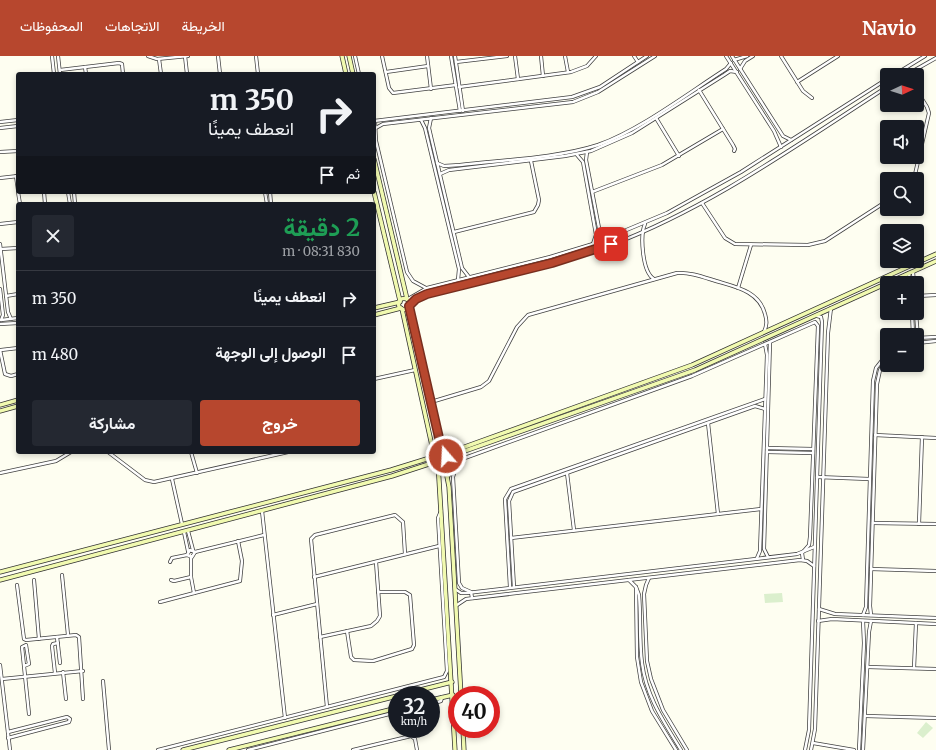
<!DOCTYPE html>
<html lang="ar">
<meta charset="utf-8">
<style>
:root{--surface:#171b24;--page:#242831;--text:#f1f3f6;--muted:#9ea1a6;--line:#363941;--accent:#b7472e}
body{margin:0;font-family:Merriweather,Vazirmatn,serif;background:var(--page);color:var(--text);direction:rtl;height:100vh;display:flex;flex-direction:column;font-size:15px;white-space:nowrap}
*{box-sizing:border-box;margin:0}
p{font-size:13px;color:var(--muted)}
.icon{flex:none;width:22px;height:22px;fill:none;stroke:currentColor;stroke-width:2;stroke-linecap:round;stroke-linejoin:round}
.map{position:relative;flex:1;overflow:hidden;direction:ltr}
.drawer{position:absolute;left:16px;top:146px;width:360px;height:252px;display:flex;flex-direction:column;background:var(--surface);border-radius:4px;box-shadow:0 2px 6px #0003;direction:rtl}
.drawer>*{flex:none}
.guide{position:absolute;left:16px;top:16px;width:360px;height:122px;border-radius:4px;box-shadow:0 2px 6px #0003;direction:rtl;background:#171b24;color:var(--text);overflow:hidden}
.needle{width:26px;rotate:86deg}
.controls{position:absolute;left:880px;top:12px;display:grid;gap:8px}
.controls a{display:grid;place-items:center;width:44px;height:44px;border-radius:4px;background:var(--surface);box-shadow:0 2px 6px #0003;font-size:20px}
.speed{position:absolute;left:388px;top:630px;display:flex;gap:8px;font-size:20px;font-weight:700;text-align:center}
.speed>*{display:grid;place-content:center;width:52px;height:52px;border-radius:50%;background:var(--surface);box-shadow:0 2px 6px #0003;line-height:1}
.speed small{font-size:10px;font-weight:400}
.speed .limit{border:6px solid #d22;background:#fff;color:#111}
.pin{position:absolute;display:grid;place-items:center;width:34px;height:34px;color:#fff;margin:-17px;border-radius:8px;box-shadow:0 2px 6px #0006}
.me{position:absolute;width:44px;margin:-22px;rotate:341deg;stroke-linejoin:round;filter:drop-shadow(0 0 3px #0008)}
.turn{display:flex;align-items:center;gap:14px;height:84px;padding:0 16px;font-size:18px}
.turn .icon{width:52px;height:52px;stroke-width:2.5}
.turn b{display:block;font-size:28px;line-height:34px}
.then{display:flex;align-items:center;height:38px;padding:0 16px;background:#0003;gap:8px;font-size:15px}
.round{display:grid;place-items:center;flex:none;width:42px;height:42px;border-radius:4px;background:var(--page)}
.headline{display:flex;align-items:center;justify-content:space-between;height:68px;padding:0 16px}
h1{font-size:24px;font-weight:700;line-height:30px;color:#1e9e55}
.button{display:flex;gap:8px;margin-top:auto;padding:8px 16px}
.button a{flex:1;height:46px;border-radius:4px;background:var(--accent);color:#fff;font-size:16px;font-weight:700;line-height:46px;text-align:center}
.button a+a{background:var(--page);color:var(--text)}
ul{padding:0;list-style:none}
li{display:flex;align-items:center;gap:12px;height:56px;padding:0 16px;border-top:1px solid var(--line)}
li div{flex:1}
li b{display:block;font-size:15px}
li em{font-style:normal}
header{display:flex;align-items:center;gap:24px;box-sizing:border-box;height:56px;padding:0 20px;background:var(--accent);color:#fff}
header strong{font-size:19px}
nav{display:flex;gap:22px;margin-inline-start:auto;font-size:14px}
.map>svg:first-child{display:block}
</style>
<header>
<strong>Navio</strong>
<nav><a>الخريطة</a><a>الاتجاهات</a><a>المحفوظات</a></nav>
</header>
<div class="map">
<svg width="936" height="694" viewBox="0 0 936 694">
<rect width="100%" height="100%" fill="#fefef1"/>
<g fill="#dbefcd">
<polygon points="782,537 783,546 765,547 764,538"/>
<polygon points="926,666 933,672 923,682 917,677"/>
</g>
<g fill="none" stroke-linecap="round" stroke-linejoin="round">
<g stroke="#414141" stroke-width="4">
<g id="street">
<polyline points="52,0 54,18"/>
<polyline points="58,0 60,18"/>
<polyline points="148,0 157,3 188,0"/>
<polyline points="185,0 187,18"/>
<polyline points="218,0 220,18"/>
<polyline points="256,0 258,18"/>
<polyline points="355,0 359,18"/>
<polyline points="382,0 389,32 393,37 456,29"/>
<polyline points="427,0 431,33"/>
<polyline points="451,0 460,55"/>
<polyline points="455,0 463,55"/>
<polyline points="515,0 518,23"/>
<polyline points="541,0 543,20"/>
<polyline points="565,0 568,16"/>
<polyline points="634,0 638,6"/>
<polyline points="726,0 774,75 781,91"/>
<polyline points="732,0 783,80 791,84"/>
<polyline points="781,0 803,35 812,42"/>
<polyline points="159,3 161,18"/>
<polyline points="734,4 747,0"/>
<polyline points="456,6 507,0"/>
<polyline points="85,11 86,18"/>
<polyline points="740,13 745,5 753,0"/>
<polyline points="60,14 119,7 122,8 123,18"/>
<polyline points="386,16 428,10"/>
<polyline points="894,19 925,0"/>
<polyline points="906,19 936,2"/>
<polyline points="797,26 838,0"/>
<polyline points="459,31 571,16 587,10 596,0"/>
<polyline points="699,34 733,89 735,93 734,95"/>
<polyline points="431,62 429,72 432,85 462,212 469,221"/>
<polyline points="656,62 679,100"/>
<polyline points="421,64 425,72 459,213 458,224"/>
<polyline points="374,65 572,41 600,31 647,0"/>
<polyline points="0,66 18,64"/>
<polyline points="375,66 376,85 407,216 413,225 426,232"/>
<polyline points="0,72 18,70"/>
<polyline points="374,73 383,68 573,46 598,36 655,0"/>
<polyline points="0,96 18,95"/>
<polyline points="587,96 586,104 599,172 602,177 608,182"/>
<polyline points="577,99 583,106 595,173 596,179 593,188"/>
<path d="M437 107 444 110 460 109C502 104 558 102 598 89 640 74 687 38 726 13L731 7"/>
<polyline points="440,118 449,114 565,100 591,95 632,77 724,19 730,15 737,16"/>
<polyline points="16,120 18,134"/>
<polyline points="0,122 18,120"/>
<polyline points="914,123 929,57 927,51 917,35"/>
<polyline points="18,136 20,148"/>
<polyline points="44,136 45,148"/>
<polyline points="68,136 70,148"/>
<polyline points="74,136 75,148"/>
<polyline points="265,136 267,148"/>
<polyline points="270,136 271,148"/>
<polyline points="592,136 662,109 723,73"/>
<polyline points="702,147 725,182 735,188 808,189 825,185 887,145"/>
<polyline points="0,168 18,166"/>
<path d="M645 168C640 179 642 216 654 223"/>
<polyline points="454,176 534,156 538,149 539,144 531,105"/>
<polyline points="0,188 8,256 11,263"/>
<polyline points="1,193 18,192"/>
<polyline points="913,216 914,227"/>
<polyline points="909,217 910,227"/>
<polyline points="738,232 751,189"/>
<polyline points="0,233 3,259 1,264"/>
<polyline points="6,240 18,238"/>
<polyline points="917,240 936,239"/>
<polyline points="408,243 427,232 550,201 593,188 667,157 741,116 887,23"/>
<path d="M409 250 417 243 427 238C488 222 551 211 611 189 711 151 798 88 887 31"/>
<polyline points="912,257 913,279"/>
<polyline points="916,257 918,282"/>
<polyline points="1,264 18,262"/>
<polyline points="0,268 18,267"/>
<polyline points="917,282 936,281"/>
<polyline points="917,287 936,285"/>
<polyline points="0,294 5,318 11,320 18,318"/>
<polyline points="1,294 18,292"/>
<polyline points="374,323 415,314"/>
<path d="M431 346 481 331 489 325 517 271 528 259 677 217C690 216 703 221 716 225 736 231 759 235 765 258 767 265 767 269 764 276"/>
<polyline points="708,367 718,458"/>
<polyline points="875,379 936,382"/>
<polyline points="767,392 813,393"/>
<polyline points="108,396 145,424 154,426 288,396"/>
<polyline points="191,396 197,417"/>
<polyline points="767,396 813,397"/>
<polyline points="0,417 56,405 71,396"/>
<polyline points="567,417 574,474"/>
<polyline points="817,421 869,423"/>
<polyline points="172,423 182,468"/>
<polyline points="262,455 285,662"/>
<polyline points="873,467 936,468"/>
<polyline points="919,468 922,381"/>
<polyline points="188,475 193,494"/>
<polyline points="184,476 188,495"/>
<polyline points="511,482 761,453"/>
<polyline points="195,496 264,479"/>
<polyline points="768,501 764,493 770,286"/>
<polyline points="191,502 191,521 194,537"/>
<polyline points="757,502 760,495 767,299 765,288"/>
<polyline points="170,506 172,502 187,499 192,501 195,496 190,494 187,499"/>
<polyline points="871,513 936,515"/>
<polyline points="62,519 68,579"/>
<polyline points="314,521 439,490"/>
<polyline points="649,522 646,529 644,538 647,605 651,623 663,654 687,694"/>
<polyline points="34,524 39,583"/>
<polyline points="171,524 174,525 191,521"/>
<path d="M629 524 636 531 639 539C641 561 639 584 642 607 646 640 664 666 681 694"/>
<polyline points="17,529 24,583 26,584 76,579 79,581 83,643"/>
<polyline points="510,531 505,443 511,433 765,343"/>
<polyline points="514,531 509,445 513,436 755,350 765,353"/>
<polyline points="636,531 637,601 641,626 652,655 676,694"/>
<polyline points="455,533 461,537 467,537 797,498 814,491"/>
<polyline points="472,542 471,536 462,532 459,527 453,421 456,411 462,403 692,320 815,266 818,270 810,481 809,489 802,497 803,504"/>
<polyline points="160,546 240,525 242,505 238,485"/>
<polyline points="457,549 466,543 800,504 807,505 814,510"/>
<polyline points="819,553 835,558 936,562"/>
<polyline points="273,559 317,548"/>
<polyline points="863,559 866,551 873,325 876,312 887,298"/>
<polyline points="871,559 870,550 877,328 880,314 887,304"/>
<polyline points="818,565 832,563 936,568"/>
<polyline points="347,575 351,601 354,604 373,605 412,593 414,589 410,539 405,536 378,536"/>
<polyline points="57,581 60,607"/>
<polyline points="320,581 371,570 377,565 380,560 376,506"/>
<polyline points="0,609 10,694"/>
<polyline points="24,610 29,608 26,589 22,591 29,658"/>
<polyline points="868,611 936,613"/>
<polyline points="914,612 916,567"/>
<polyline points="63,616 66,643"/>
<polyline points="55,617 52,590 53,588 58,587"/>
<polyline points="2,623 83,615"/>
<polyline points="103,625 109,694"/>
<polyline points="431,648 441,645 442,641"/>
<polyline points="327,651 311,483 315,479 395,459 403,466 405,498"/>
<polyline points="866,660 936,662"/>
<polyline points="8,676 67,661 70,663 69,666 8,682"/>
<polyline points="813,687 854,694"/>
<polyline points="158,694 444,621 447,615 438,462 441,455"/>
<polyline points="248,694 397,656"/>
<polyline points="353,694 411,680 415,683 417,694"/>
<polyline points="805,694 809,674 822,266 821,261 817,260"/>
<polyline points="811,694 815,673 828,277 831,252"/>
<polyline points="859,694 864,587 863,565"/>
<polyline points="863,694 869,576 871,565"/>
</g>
</g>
<g stroke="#303030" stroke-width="5">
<g id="secondary">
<polyline points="342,0 346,18"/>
<polyline points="349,0 353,18"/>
<polyline points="374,103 407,243"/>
<polyline points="374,136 400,245"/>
<circle cx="404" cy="248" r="5.5"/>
<polyline points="409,251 442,395"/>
<polyline points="374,252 400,246"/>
<polyline points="402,253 434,399"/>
<polyline points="374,259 401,252"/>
<polyline points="0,349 18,344"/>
<polyline points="0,355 18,350"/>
<polyline points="439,381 448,389 459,392"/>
<circle cx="439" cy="401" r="6"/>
<polyline points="445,398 692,309 936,198"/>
<polyline points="445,402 695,314 936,205"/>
<polyline points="444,405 449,431 461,639"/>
<polyline points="438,407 455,694"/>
<polyline points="448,420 452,409 461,398"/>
<polyline points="0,516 391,414 433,401"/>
<polyline points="0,524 392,420 435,406"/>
<polyline points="400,639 452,626"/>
<polyline points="431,644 453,639"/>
<polyline points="463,673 464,694"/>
<polyline points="183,694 397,640"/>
<polyline points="229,694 397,652"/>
</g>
</g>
<use href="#street" stroke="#fff" stroke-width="2.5"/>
<use href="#secondary" stroke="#f1fab0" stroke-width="3.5"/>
</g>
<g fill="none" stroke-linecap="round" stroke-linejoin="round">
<g stroke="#772e1e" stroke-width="10">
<polyline id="route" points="446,400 442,395 409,250 416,243 427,238 552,207 611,188"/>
</g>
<use href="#route" stroke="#b7472e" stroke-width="7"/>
</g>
</svg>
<div class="controls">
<a><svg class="needle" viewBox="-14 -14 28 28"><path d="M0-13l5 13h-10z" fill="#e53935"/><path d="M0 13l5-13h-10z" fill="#9ea1a6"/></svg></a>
<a><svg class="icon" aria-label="sound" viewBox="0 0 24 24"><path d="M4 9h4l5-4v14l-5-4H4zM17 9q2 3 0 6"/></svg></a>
<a><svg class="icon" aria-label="search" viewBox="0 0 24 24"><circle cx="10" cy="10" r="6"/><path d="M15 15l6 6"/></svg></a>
<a><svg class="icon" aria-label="layers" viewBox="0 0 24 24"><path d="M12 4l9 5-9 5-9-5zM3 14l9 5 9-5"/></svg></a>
<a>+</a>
<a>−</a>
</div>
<div class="speed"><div>32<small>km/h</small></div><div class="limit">40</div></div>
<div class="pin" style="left:611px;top:188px;background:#d93025"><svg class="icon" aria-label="arrive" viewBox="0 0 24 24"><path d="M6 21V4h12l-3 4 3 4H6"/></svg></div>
<svg class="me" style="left:446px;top:400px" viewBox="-20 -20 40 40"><circle r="17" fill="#b7472e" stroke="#fff" stroke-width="3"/><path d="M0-11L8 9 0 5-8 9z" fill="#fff"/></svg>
<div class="guide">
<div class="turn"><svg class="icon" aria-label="right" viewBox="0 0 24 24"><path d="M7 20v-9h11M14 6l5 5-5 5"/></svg><div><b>350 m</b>انعطف يمينًا</div></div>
<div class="then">ثم<svg class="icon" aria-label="arrive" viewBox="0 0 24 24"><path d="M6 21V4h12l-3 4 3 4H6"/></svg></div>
</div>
<section class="drawer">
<div class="headline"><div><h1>2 دقيقة</h1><p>830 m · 08:31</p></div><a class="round"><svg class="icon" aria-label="close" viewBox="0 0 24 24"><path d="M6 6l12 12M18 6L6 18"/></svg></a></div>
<ul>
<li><svg class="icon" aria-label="right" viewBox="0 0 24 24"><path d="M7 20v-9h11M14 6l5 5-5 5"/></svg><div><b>انعطف يمينًا</b></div><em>350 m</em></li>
<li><svg class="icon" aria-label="arrive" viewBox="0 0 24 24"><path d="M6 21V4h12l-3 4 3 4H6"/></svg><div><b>الوصول إلى الوجهة</b></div><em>480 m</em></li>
</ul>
<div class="button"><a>خروج</a><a>مشاركة</a></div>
</section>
</div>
